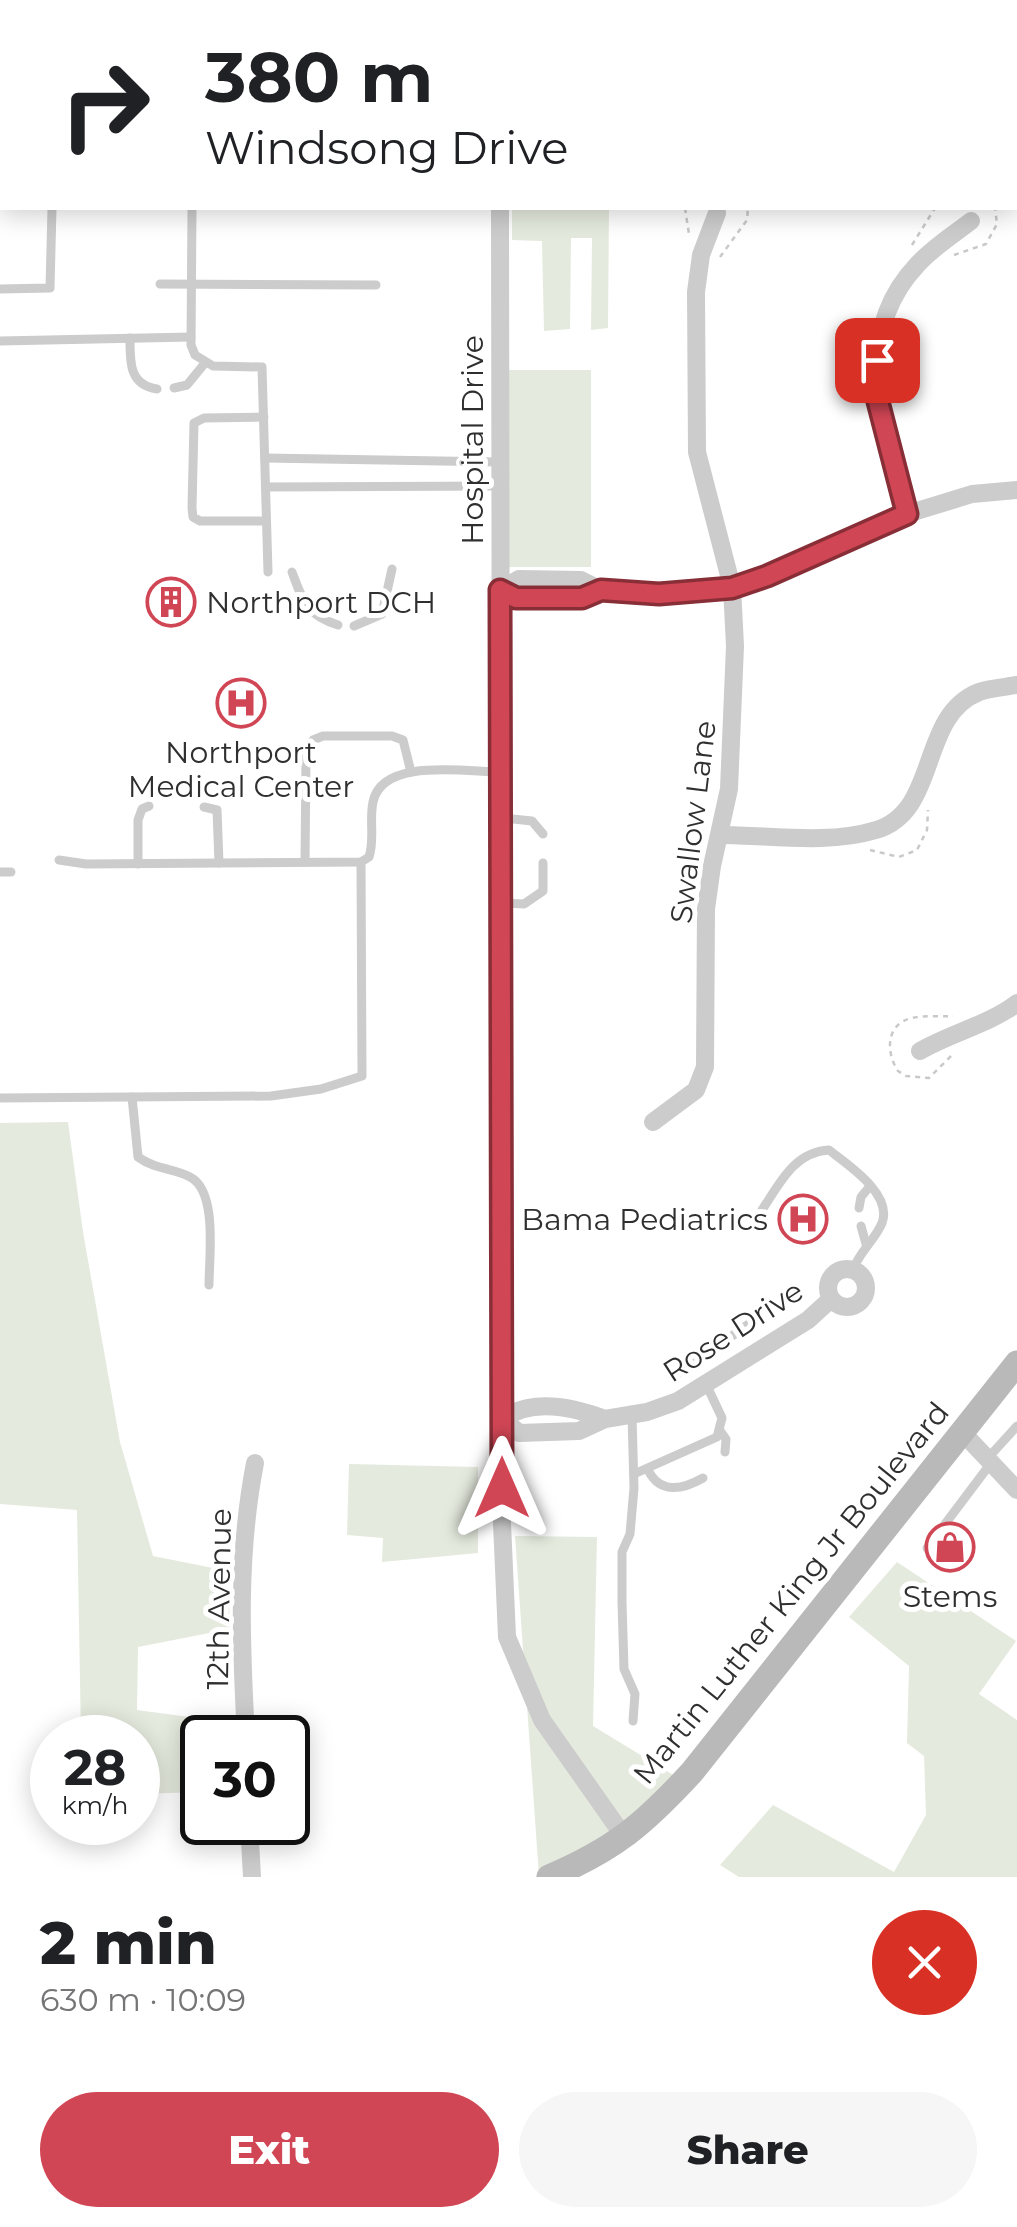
<!DOCTYPE html>
<meta charset="utf-8">
<style>
:root{--surface:#fff;--page:#f6f6f6;--text:#202124;--muted:#757577;--accent:#d14655}
body{margin:0;font-family:Montserrat,sans-serif;background:var(--page);color:var(--text);height:100vh;display:flex;flex-direction:column;font-size:38px;white-space:nowrap}
*{box-sizing:border-box;margin:0}
p{font-size:32px;color:var(--muted)}
.icon{flex:none;width:55px;height:55px;fill:none;stroke:currentColor;stroke-width:2;stroke-linecap:round;stroke-linejoin:round}
.map{position:relative;height:1877px;overflow:hidden}
.panel{display:flex;flex-direction:column;background:var(--surface);flex:1}
.panel>*{flex:none}
.top-card{position:absolute;left:0px;top:0px;width:1018px;height:210px;box-shadow:0 5px 25px #0003;background:#fff;color:var(--text);overflow:hidden}
.speed{position:absolute;left:30px;top:1715px;display:flex;gap:20px;font-size:50px;font-weight:700;text-align:center}
.speed>*{display:grid;place-content:center;width:130px;height:130px;border-radius:50%;background:var(--surface);box-shadow:0 5px 25px #0003;line-height:1}
.speed small{font-size:25px;font-weight:400}
.speed .limit{border:5px solid #111;border-radius:15px;background:#fff;color:#111}
.pin{position:absolute;display:grid;place-items:center;width:85px;height:85px;color:#fff;margin:-42px;border-radius:20px;box-shadow:0 5px 15px #0006}
.me{position:absolute;width:110px;margin:-55px;rotate:0deg;stroke-linejoin:round;filter:drop-shadow(0 0 8px #0008)}
.turn{display:flex;align-items:center;gap:35px;height:210px;padding:0 40px;font-size:45px}
.turn .icon{width:130px;height:130px;stroke-width:2.5}
.turn b{display:block;font-size:70px;line-height:85px}
.round{display:grid;place-items:center;flex:none;width:105px;height:105px;border-radius:52px;background:var(--page)}
.headline{display:flex;align-items:center;justify-content:space-between;height:170px;padding:0 40px}
h1{font-size:60px;font-weight:800;line-height:75px}
.action{display:flex;gap:20px;margin-top:auto;padding:20px 40px}
.action a{flex:1;height:115px;border-radius:60px;background:var(--accent);color:#fff;font-size:40px;font-weight:800;line-height:115px;text-align:center}
.action a+a{background:var(--page);color:var(--text)}
.map>svg:first-child{display:block}
</style>
<div class="map">
<svg width="1017" height="1877" viewBox="0 0 1017 1877">
<rect width="100%" height="100%" fill="#fff"/>
<g fill="#e5eade">
<polygon points="512,208 609,208 608,328 591,330 592,238 571,238 570,329 544,331 542,241 512,240"/>
<rect x="500" y="370" width="91" height="197"/>
<polygon points="68,1122 83,1232 120,1442 153,1556 228,1571 230,1629 138,1647 137,1710 234,1723 235,1737 202,1738 202,1792 138,1794 138,1738 81,1737 77,1510 0,1504 0,1123"/>
<polygon points="349,1464 478,1467 478,1553 382,1562 383,1538 347,1535"/>
<polygon points="515,1536 597,1537 593,1726 675,1776 601,1860 539,1876"/>
<polygon points="897,1562 1016,1641 979,1694 1017,1720 1017,1877 739,1877 720,1865 773,1805 894,1872 926,1815 924,1756 907,1743 909,1666 849,1617"/>
</g>
<g fill="none" stroke-linecap="round" stroke-linejoin="round">
<g stroke="#c9c9c9" stroke-width="2.5" stroke-dasharray="5 5" stroke-linecap="butt">
<polyline points="685,208 689,234"/>
<polyline points="912,245 935,208"/>
<polyline points="954,255 986,244 997,224 995,208"/>
<polyline points="720,257 747,220 748,208"/>
<polyline points="859,381 859,346 865,325"/>
<polyline points="870,850 899,857 917,850 927,830 928,810"/>
<path d="M951 1056 929 1078 906 1076 898 1071C886 1053 885 1024 912 1018 924 1015 940 1017 953 1016"/>
</g>
<g stroke="#ccc" stroke-width="9">
<polyline points="79,2 79,0"/>
<polyline points="161,2 161,0"/>
<polyline points="192,208 191,345 195,355 213,366 262,367 268,572"/>
<polyline points="160,284 376,285"/>
<polyline points="0,289 50,288 52,208"/>
<path d="M130 338C130 362 129 385 157 389"/>
<polyline points="0,341 191,337"/>
<polyline points="174,388 187,385 205,363"/>
<polyline points="264,417 204,418 194,423 192,508 193,517 200,521 266,521"/>
<polyline points="265,458 500,462"/>
<polyline points="266,487 500,486"/>
<path d="M292 572C303 601 306 615 338 625"/>
<polyline points="354,626 382,614 392,569"/>
<polyline points="204,807 217,810 219,863"/>
<polyline points="503,818 532,821 543,834"/>
<path d="M59 860 86 864 361 862 369 857C375 839 369 821 373 802 382 757 466 772 501 772"/>
<polyline points="305,862 306,758 313,740 323,736 392,736 403,740 411,772"/>
<polyline points="138,864 138,820 142,809 149,806"/>
<polyline points="0,872 11,872"/>
<polyline points="502,903 524,904 543,891 543,863"/>
<path d="M132 1097 138 1157C156 1170 173 1168 190 1177 218 1191 209 1258 209 1285"/>
<polyline points="0,1098 271,1096 321,1089 362,1076 361,862"/>
<polyline points="859,1208 861,1197 870,1186"/>
<path d="M762 1210C780 1183 794 1152 829 1150 848 1165 893 1194 882 1223 875 1240 859 1252 853 1270"/>
<polyline points="861,1226 866,1244"/>
<polyline points="732,1336 789,1295"/>
<polyline points="676,1375 714,1348"/>
<polyline points="632,1415 634,1488 630,1534 622,1552 622,1602 624,1669 635,1694 633,1721"/>
<polyline points="721,1432 726,1439 725,1452"/>
<polyline points="987,1459 1017,1426"/>
<path d="M648 1470C660 1494 682 1490 703 1478"/>
<polyline points="634,1474 717,1437 722,1418 706,1384"/>
<polyline points="927,1548 991,1463"/>
</g>
<g stroke="#ccc" stroke-width="18">
<polyline points="499,0 499,2"/>
<polyline points="500,208 502,1523 507,1637 542,1720 625,1838"/>
<path d="M907 514C883 432 849 337 917 265 932 248 953 235 971 221"/>
<polyline points="500,590 519,579 581,580 601,590 659,594 732,587 767,576 907,514 972,494 1017,490"/>
<path d="M500 590C529 605 573 603 601 590"/>
<path d="M721 835C770 835 827 845 876 830 940 811 918 716 979 692 990 688 1005 687 1017 685"/>
<path d="M920 1051C951 1033 990 1024 1017 1003"/>
<polyline points="653,1122 696,1090 705,1067 706,909 712,866 729,789 735,646 732,587 697,452 696,292 701,255 717,213"/>
<circle cx="847" cy="1288" r="19"/>
<path d="M605 1419C573 1407 531 1398 503 1419L519 1433 579 1431 605 1419 647 1412 678 1401 808 1320 831 1299"/>
<polyline points="963,1433 1017,1490"/>
<path d="M246 1738C241 1643 237 1556 255 1463"/>
<polyline points="249,1822 252,1877"/>
</g>
<path stroke="#b9b9b9" stroke-width="25" d="M549 1877C615 1849 644 1824 692 1772L1017 1363"/>
</g>
<g fill="none" stroke-linecap="round" stroke-linejoin="round">
<g stroke="#882e37" stroke-width="25">
<polyline id="route" points="502,1488 500,590 516,598 582,598 601,590 659,594 732,588 767,576 907,514 875,390 877,360"/>
</g>
<use href="#route" stroke="#d14655" stroke-width="18"/>
</g>
<defs>
<g id="building-ring" transform="scale(2.5)"><circle r="9.5" fill="#fff" stroke="#d14655" stroke-width="1.5"/><path d="M-4-6H4V6H1V3H-1V6H-4ZM-2.5-4.3h1.7v1.8h-1.7ZM.8-4.3h1.7v1.8H.8ZM-2.5-1h1.7V.8h-1.7ZM.8-1h1.7V.8H.8Z" fill="#d14655"/></g>
<g id="hospital-ring" transform="scale(2.5)"><circle r="9.5" fill="#fff" stroke="#d14655" stroke-width="1.5"/><path d="M-5-5h3v3.5h4V-5h3V5h-3V1.5h-4V5h-3Z" fill="#d14655"/></g>
<g id="shop-ring" transform="scale(2.5)"><circle r="9.5" fill="#fff" stroke="#d14655" stroke-width="1.5"/><path d="M-5-2.5h2.3a2.7 3.5 0 0 1 5.4 0H5L5.5 6h-11ZM-1.5-2.5h3a1.5 2.3 0 0 0-3 0Z" fill="#d14655"/></g>
</defs>
<g fill-rule="evenodd">
<use href="#building-ring" x="171" y="602"/>
<use href="#hospital-ring" x="241" y="703"/>
<use href="#hospital-ring" x="803" y="1219"/>
<use href="#shop-ring" x="950" y="1547"/>
</g>
<g text-anchor="middle" dominant-baseline="central" stroke-width="10" stroke-linejoin="round" paint-order="stroke">
<g font-size="30" fill="#2f2f2f" stroke="#fff">
<text transform="translate(472 440) rotate(-90)">Hospital Drive</text>
<text transform="translate(693 822) rotate(-83)">Swallow Lane</text>
<text transform="translate(733 1331) rotate(-33)">Rose Drive</text>
<text transform="translate(791 1593) rotate(-51)">Martin Luther King Jr Boulevard</text>
<text transform="translate(219 1599) rotate(-89)">12th Avenue</text>
</g>
<g font-size="30" fill="#2f2f2f" stroke="#fff">
<text x="206" y="602" text-anchor="start">Northport DCH</text>
<text x="241" y="752">Northport<tspan x="241" dy="34">Medical Center</tspan></text>
<text x="768" y="1219" text-anchor="end">Bama Pediatrics</text>
<text x="950" y="1596">Stems</text>
</g>
</g>
</svg>
<div class="speed"><div>28<small>km/h</small></div><div class="limit">30</div></div>
<div class="pin" style="left:877px;top:360px;background:#d93025"><svg class="icon" aria-label="arrive" viewBox="0 0 24 24"><path d="M6 21V4h12l-3 4 3 4H6"/></svg></div>
<svg class="me" style="left:502px;top:1488px" viewBox="-20 -20 40 40"><path d="M0-17L14 15 0 8-14 15z" fill="#d14655" stroke="#fff" stroke-width="4"/></svg>
<div class="top-card">
<div class="turn"><svg class="icon" aria-label="right" viewBox="0 0 24 24"><path d="M7 20v-9h11M14 6l5 5-5 5"/></svg><div><b>380 m</b>Windsong Drive</div></div>
</div>
</div>
<section class="panel">
<div class="headline"><div><h1>2 min</h1><p>630 m · 10:09</p></div><a class="round" style="background:#d93025;color:#fff"><svg class="icon" aria-label="close" viewBox="0 0 24 24"><path d="M6 6l12 12M18 6L6 18"/></svg></a></div>
<div class="action"><a>Exit</a><a>Share</a></div>
</section>
